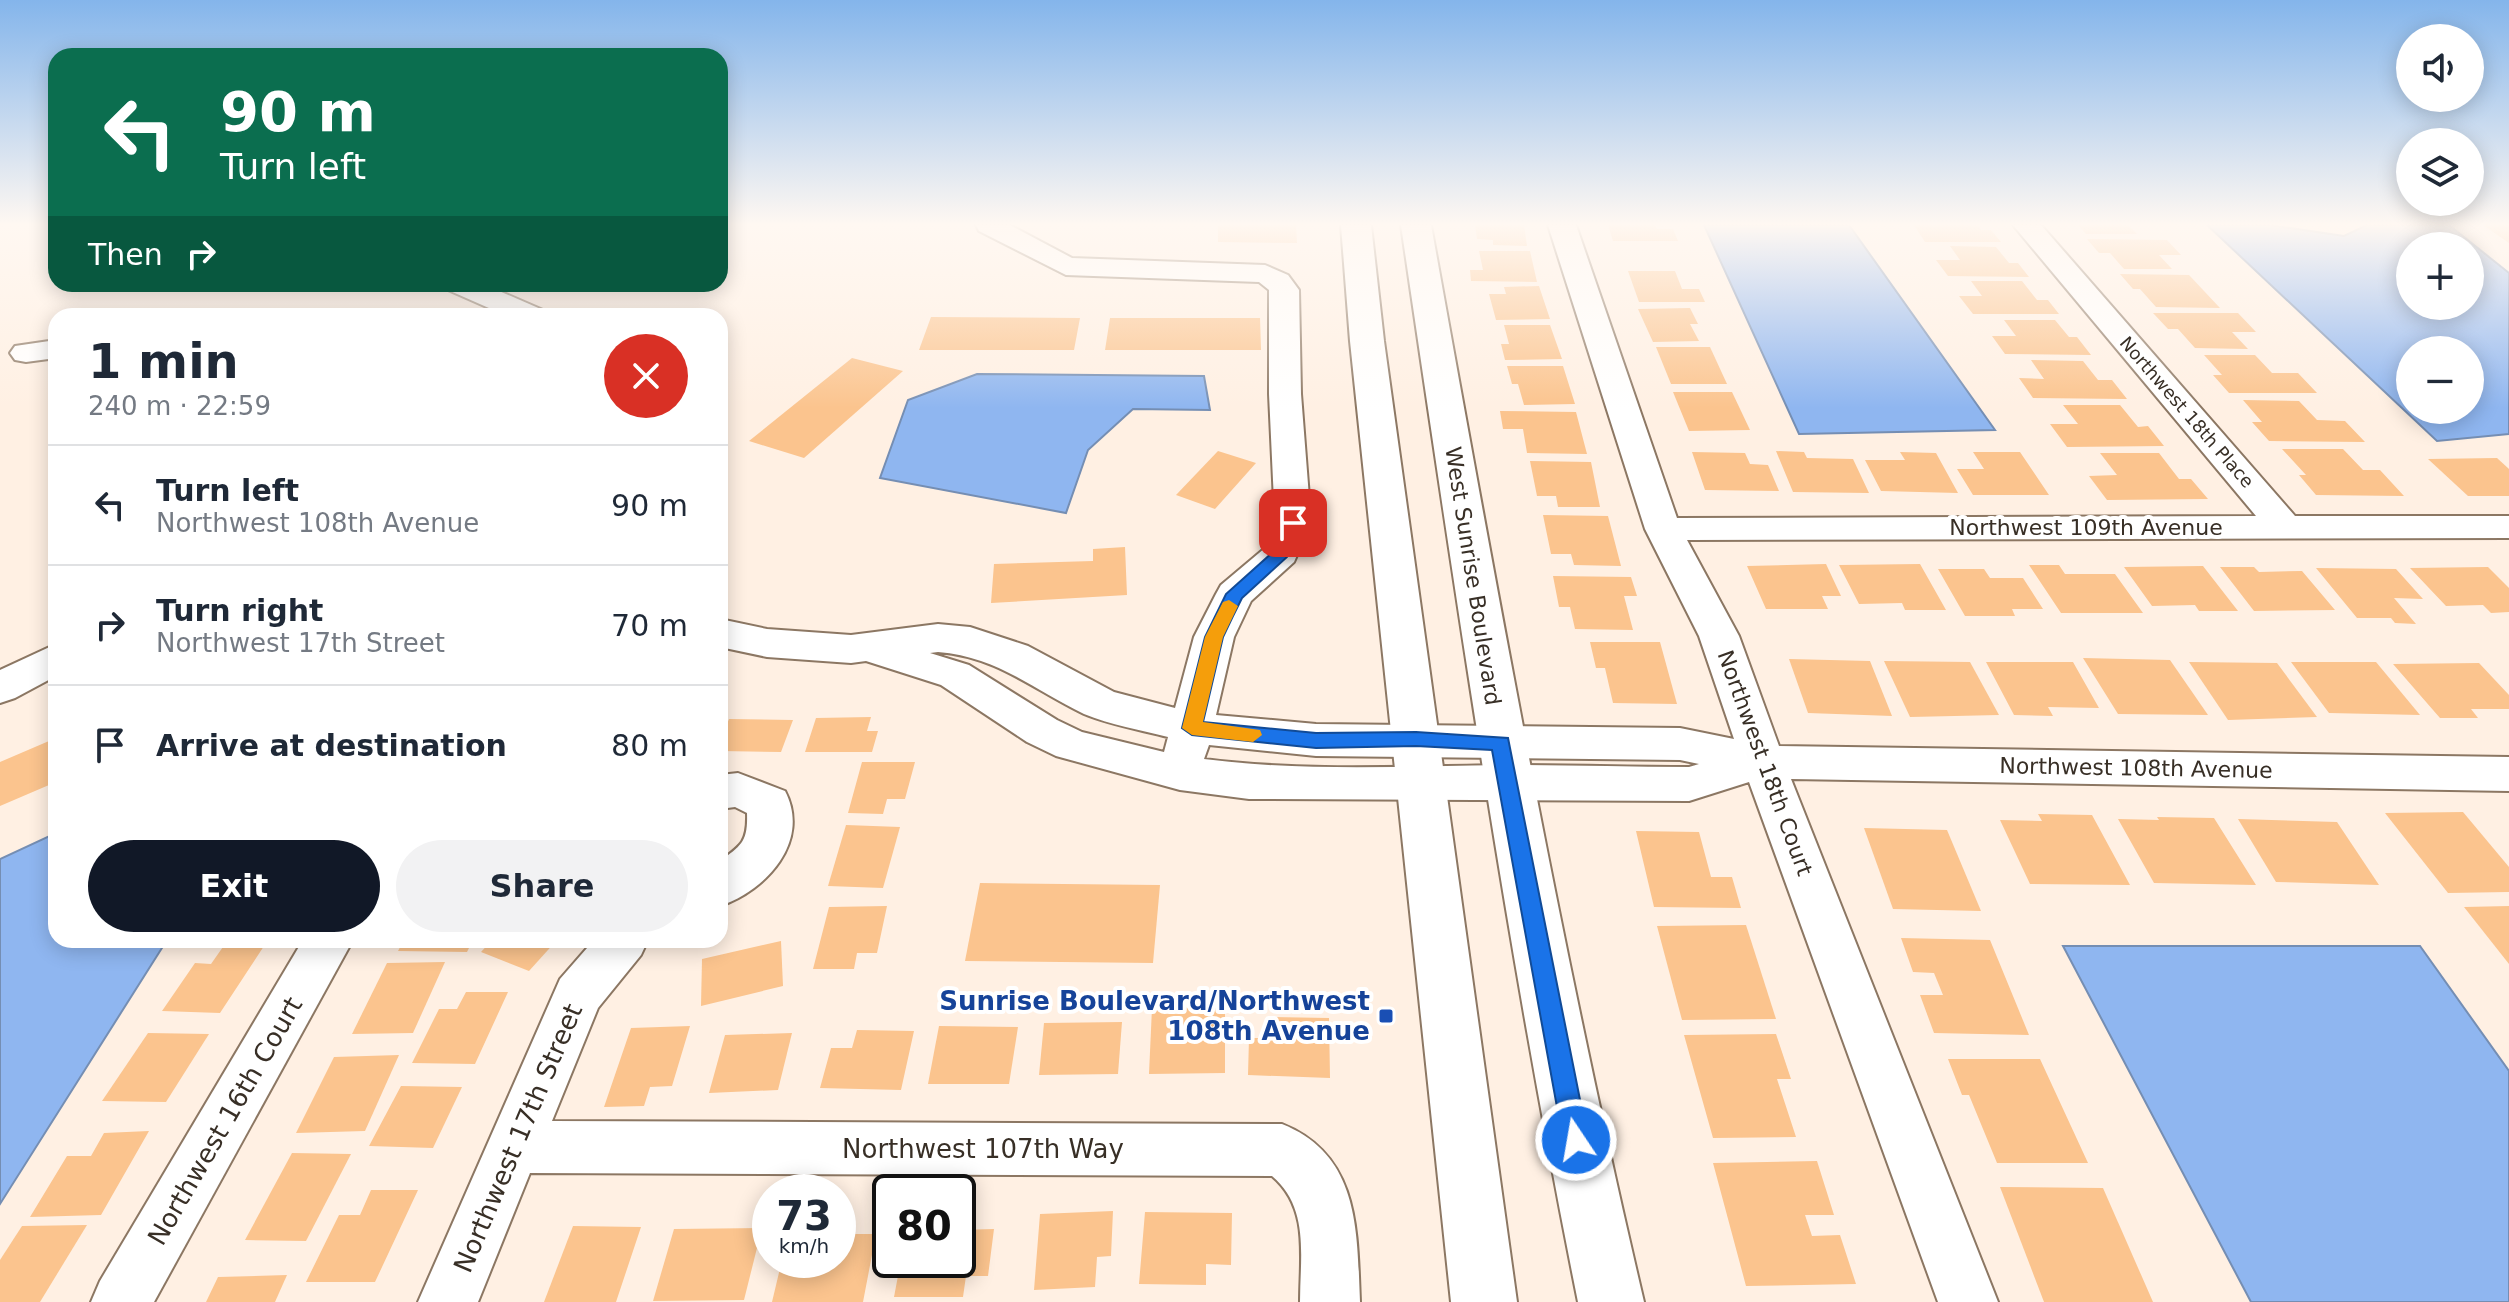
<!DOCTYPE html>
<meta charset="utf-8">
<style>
:root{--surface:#fff;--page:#f2f2f3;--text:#1f2937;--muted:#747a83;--line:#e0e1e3;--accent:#111827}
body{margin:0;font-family:"DejaVu Sans",sans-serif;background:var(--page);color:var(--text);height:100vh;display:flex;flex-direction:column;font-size:30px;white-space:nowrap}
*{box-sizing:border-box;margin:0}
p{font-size:26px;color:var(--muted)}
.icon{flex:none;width:44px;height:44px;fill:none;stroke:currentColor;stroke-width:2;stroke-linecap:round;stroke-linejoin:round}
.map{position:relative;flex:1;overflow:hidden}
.side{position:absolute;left:48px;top:308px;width:680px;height:640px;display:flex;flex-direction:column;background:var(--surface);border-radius:24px;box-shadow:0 4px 20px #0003}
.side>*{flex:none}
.banner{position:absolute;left:48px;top:48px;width:680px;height:244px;border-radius:24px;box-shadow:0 4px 20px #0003;background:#0b6e4f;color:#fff;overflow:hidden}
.controls{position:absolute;left:2396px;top:24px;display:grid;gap:16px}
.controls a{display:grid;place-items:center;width:88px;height:88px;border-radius:50%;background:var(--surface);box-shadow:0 4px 20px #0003;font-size:40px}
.speed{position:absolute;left:752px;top:1174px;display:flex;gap:16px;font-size:40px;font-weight:700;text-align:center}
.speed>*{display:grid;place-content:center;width:104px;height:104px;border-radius:50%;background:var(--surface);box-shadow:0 4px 20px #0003;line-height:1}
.speed small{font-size:20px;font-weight:400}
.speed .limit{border:4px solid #111;border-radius:12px;background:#fff;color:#111}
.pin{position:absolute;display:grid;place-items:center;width:68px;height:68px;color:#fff;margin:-34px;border-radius:16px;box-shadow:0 4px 12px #0006}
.me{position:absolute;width:88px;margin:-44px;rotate:348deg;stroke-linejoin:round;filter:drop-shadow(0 0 6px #0008)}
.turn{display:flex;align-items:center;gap:28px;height:168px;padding:0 40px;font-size:36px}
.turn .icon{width:104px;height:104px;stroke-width:2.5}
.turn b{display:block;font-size:56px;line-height:68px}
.then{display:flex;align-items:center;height:76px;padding:0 40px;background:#0003;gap:16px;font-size:30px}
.round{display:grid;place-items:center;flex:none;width:84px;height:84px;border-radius:42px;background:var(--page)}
.headline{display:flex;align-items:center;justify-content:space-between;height:136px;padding:0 40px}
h1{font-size:48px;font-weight:800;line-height:60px}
.button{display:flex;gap:16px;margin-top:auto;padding:16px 40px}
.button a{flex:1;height:92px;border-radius:48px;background:var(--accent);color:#fff;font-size:32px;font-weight:800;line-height:92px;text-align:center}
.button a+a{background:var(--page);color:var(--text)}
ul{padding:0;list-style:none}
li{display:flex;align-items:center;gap:24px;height:120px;padding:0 40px;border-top:2px solid var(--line)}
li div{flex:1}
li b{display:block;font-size:30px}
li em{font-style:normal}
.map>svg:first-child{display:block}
</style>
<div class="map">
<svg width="2509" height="1302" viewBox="0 0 2509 1302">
<rect width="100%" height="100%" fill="#fff0e3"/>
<g fill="#8fb6f0" stroke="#758eb3" stroke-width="2" fill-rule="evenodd">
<polygon points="1704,225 1849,225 1995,430 1799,434"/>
<path d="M2207 225H2270L2344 236 2367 225H2449L2509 273V434L2437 441ZM2470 246V306H2410V246ZM2470 350V410H2410V350Z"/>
<polygon points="977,374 1204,376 1210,410 1133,409 1088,450 1066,513 880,478 908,400"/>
<polygon points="56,833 56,940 167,940 0,1204 0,859"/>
<polygon points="2063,946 2420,946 2509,1071 2509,1302 2251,1302"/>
</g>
<g fill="#fbc48e">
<polygon points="1218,225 1296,225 1297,243 1218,242"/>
<polygon points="1475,225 1524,225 1527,246 1493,245 1493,240 1477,239"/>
<polygon points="1608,225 1655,225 1657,229 1673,229 1678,241 1613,241"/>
<polygon points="1914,225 1978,225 1981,230 1991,230 2001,242 1925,242"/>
<polygon points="2078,225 2128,225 2137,234 2086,234"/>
<polygon points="2483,225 2509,225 2509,243"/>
<polygon points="2087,239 2167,240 2181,255 2159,255 2172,269 2124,269 2110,253 2099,253"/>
<polygon points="1950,246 1996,247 2009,263 2018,263 2029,277 1948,276 1936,260 1960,260"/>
<polygon points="1479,251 1530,251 1537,282 1471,281 1470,270 1483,270"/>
<polygon points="1628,271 1675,271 1682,289 1699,289 1705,302 1639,302"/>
<polygon points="2120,274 2189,275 2220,308 2156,307 2140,289 2133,289"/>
<polygon points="1971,281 2022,281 2037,300 2048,300 2059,314 1973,314 1959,296 1982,296"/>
<polygon points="1539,286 1550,319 1496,320 1489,294 1506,294 1504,287"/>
<polygon points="1690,308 1698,324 1690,324 1699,341 1653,342 1638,309"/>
<polygon points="2153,313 2238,313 2256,332 2232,332 2248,349 2195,348 2178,329 2168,329"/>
<polygon points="931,317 1080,318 1074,350 919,350"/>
<polygon points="1110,318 1260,318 1261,350 1105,350"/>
<polygon points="2004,320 2055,320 2069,337 2077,337 2091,355 2005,354 1992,336 2016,336"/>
<polygon points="1504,325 1550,325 1562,359 1505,360 1501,344 1509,344"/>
<polygon points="1656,347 1710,347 1727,384 1671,384"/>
<polygon points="2204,355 2255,355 2272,373 2298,373 2317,393 2229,393 2213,375 2222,375"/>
<polygon points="852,358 903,371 804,458 749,441"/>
<polygon points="2031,360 2083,361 2098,380 2112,380 2127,399 2033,398 2019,378 2044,379"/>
<polygon points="1507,366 1563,366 1575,404 1524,405 1518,384 1512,384"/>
<polygon points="1673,392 1732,392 1750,430 1689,431"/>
<polygon points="2243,400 2299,401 2317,420 2345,421 2365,442 2269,441 2252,422 2262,422"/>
<polygon points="2063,405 2120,405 2138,427 2148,426 2164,446 2067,447 2050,424 2078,424"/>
<polygon points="1500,411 1576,412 1587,454 1527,453 1523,429 1503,429"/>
<polygon points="2282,449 2343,449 2363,470 2380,470 2404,496 2316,495 2299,475 2306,475"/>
<polygon points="1218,451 1256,463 1215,509 1176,495"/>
<polygon points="1776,451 1804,452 1807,458 1853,459 1869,493 1793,492"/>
<polygon points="1692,452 1745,453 1750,464 1768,465 1779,491 1705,490"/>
<polygon points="1900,452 1936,453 1958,493 1881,491 1865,460 1905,460"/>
<polygon points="1973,452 2020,452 2049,495 1973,495 1957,469 1984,469"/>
<polygon points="2100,453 2159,453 2179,479 2191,479 2208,499 2107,500 2089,476 2117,475"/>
<polygon points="2497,458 2509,469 2509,496 2468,496 2428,459"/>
<polygon points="1530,461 1591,462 1600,507 1558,507 1556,496 1537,496"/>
<polygon points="1543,515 1608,516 1621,566 1574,565 1571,554 1551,554"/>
<polygon points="1125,547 1127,595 991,603 994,564 1093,561 1093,549"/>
<polygon points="1826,564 1841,596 1822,596 1828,609 1766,609 1747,566"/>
<polygon points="1920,564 1946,610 1905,610 1902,603 1859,604 1839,565"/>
<polygon points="2029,565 2059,565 2065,574 2115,574 2143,613 2061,613"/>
<polygon points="2203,566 2238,611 2199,611 2195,605 2152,606 2124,567"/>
<polygon points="2220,567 2254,567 2259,572 2302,571 2335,610 2254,611"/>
<polygon points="2488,567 2509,588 2509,612 2491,613 2483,605 2446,606 2410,568"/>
<polygon points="2316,568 2396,569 2423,599 2394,598 2416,624 2395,623 2391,618 2357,618"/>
<polygon points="1938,569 1984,569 1990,578 2023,578 2043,609 2012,609 2015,616 1965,616"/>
<polygon points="1553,576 1631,577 1637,596 1624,596 1633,630 1575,629 1570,607 1559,607"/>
<polygon points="1590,642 1660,642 1677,704 1613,703 1605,668 1596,668"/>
<polygon points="2083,658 2170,660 2208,715 2118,714"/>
<polygon points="1789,659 1870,661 1892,716 1808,713"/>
<polygon points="1884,661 1970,662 1999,715 1910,717"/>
<polygon points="1986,662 2073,662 2099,708 2048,707 2053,716 2014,715"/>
<polygon points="2189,662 2277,663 2317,717 2228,720"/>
<polygon points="2291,662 2376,662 2420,715 2329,713"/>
<polygon points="2479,663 2509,695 2509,709 2471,709 2478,718 2440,718 2393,664"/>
<polygon points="871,717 867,731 878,731 872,752 805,752 816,718"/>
<polygon points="729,719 793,720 781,752 720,751 720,741"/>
<polygon points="56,738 56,782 0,806 0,762"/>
<polygon points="862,762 915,762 905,799 887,799 883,814 848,813"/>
<polygon points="2463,812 2509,867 2509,892 2448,893 2385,813"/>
<polygon points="2038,814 2092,815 2130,885 2030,884 2000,820 2042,821"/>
<polygon points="2157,817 2214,818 2256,885 2154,883 2118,819 2159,820"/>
<polygon points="2238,819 2337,822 2379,885 2276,882"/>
<polygon points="846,825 900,827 883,888 828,886"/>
<polygon points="1864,828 1947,830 1981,911 1893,909"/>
<polygon points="1636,831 1699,832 1711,877 1732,877 1741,908 1654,907"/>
<polygon points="980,883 1160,885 1153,963 965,961"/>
<polygon points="887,906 877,953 857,953 854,969 813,969 829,907"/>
<polygon points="2509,906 2509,964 2464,907"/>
<polygon points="1746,925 1776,1019 1682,1020 1657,926"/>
<polygon points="1901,938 1990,940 2029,1035 1934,1033 1920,995 1943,995 1934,973 1913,972"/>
<polygon points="404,940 473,940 467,952 398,951"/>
<polygon points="492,940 557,940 529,971 481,952"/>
<polygon points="781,941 783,986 701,1006 702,959"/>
<polygon points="225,944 264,946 220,1013 162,1011 195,963 211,964"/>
<polygon points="445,962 413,1033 352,1034 387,963"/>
<polygon points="466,992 508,992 475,1064 412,1063 439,1009 457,1009"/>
<polygon points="1225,1007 1225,1073 1149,1074 1152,1008"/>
<polygon points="1271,1017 1329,1018 1330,1078 1248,1075 1249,1038 1271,1038"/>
<polygon points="1122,1022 1118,1074 1039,1075 1044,1023"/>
<polygon points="690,1026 672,1086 650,1087 644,1106 604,1107 631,1028"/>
<polygon points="939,1026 1018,1027 1009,1084 928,1084"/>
<polygon points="857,1030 914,1031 901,1090 820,1088 831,1048 852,1048"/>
<polygon points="148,1033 209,1034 166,1102 102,1101"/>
<polygon points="792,1033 778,1090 709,1093 725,1035"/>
<polygon points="1776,1034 1791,1079 1777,1079 1796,1137 1713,1138 1684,1035"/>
<polygon points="399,1055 365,1131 296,1133 334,1057"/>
<polygon points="1948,1059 2040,1059 2088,1163 1997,1163 1969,1095 1962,1095"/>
<polygon points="401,1086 462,1087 433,1148 369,1146"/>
<polygon points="149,1131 101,1215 30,1217 67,1156 91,1156 104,1133"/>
<polygon points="292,1153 351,1154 306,1241 245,1240"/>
<polygon points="1817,1161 1834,1215 1805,1215 1812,1236 1840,1235 1856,1284 1746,1286 1713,1163"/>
<polygon points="2000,1187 2103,1188 2153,1302 2044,1302"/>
<polygon points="371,1190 418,1190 375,1282 306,1282 339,1215 360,1215"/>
<polygon points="1113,1211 1111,1256 1097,1257 1095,1287 1034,1290 1040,1214"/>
<polygon points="1145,1212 1232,1213 1231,1265 1206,1264 1206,1285 1139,1284"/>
<polygon points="87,1225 40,1302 0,1302 0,1260 22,1226"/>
<polygon points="573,1226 641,1227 616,1302 544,1302"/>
<polygon points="762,1228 744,1300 653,1301 674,1229"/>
<polygon points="994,1229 988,1276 966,1276 963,1297 894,1297 901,1260 958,1260 958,1230"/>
<polygon points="838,1234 876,1234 863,1302 772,1302 782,1260 838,1260"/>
<polygon points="287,1275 275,1302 206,1302 218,1277"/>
</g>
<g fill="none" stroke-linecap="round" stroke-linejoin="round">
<g stroke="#8c7763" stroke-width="4">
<g id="minor">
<path d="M976 225H1010L1072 258 1265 265 1288 275 1299 290 1301 394 1311 523 1294 562 1251 601 1234 637 1216 715 1316 724 1680 728 1734 739 1699 636 1645 529 1548 225H1576L1677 518 2256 516 2013 225H2041L2295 516H2509V538L1687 540 1739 636 1779 746 2509 757V791L1791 779 1998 1302H1938L1749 782 1689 801 1249 799 1180 790 1056 756 1027 742 941 685 866 661 851 663 767 657 720 647V619L767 629 851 635 938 624 970 627 1028 646 1114 692 1175 708 1194 637 1216 594 1221 585 1265 548 1275 523 1269 394V290L1259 282 1066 275 979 231ZM938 652C998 657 1032 689 1084 714 1110 725 1141 730 1168 737L1164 752 1082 732 1057 720 969 665 930 653ZM1209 745 1316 756 1680 760 1699 764 1689 767C1630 767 1570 765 1511 765 1408 766 1305 772 1204 759Z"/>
<polygon points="444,284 483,284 543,310 547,316 507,316 448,290"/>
<polygon points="56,340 56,358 26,362 15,360 10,353 15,346"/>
<polygon points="56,644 56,676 15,698 0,703 0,670"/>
<path d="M738 773 785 791C811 841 767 890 720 906V861C742 845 748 841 747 813L735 807 720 809V775Z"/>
<polygon points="303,940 353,940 154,1302 91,1302 100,1281"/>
<path d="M594 940H648L641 955 598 1008 552 1121 1282 1124C1360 1155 1357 1231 1360 1302H1300C1300 1257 1310 1208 1272 1176L530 1173 478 1302H418L560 979Z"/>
</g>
</g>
<g stroke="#8c7763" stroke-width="4">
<g id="highway">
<polygon points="1341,225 1371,225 1384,341 1517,1302 1451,1302 1350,341"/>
<path d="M1401 225H1431C1496 585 1560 946 1644 1302H1578C1506 945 1454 585 1401 225Z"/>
</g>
</g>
<use href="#minor" fill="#fff" fill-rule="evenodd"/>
<use href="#highway" fill="#fff" fill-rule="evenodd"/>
</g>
<linearGradient id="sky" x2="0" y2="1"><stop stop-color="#84b5eb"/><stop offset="0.55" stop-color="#fff8f2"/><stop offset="1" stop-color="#fff8f2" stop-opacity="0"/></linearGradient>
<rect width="2509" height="408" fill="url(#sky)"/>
<polygon fill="#1a73e8" stroke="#114b97" stroke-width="2" points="1293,518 1301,523 1287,557 1242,598 1233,616 1223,637 1203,722 1316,733 1416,732 1508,738 1588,1140 1585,1149 1576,1152 1567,1149 1563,1140 1492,750 1416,746 1316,748 1192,735 1182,728 1205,637 1226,594 1274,551 1284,523"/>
<polygon fill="#f59e0b" points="1229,600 1238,606 1223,637 1203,722 1260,730 1262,735 1253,742 1192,735 1182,728 1205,637 1223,602"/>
<rect fill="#1a4fb4" stroke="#fff" stroke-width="3" x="1378" y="1008" width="16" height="16" rx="4"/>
<g text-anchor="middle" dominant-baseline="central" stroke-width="8" stroke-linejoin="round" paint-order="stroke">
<g font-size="18" fill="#382f26" stroke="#fff">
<text transform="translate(2187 412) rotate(49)">Northwest 18th Place</text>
</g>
<g font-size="22" fill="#382f26" stroke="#fff">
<text x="2086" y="527">Northwest 109th Avenue</text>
<text transform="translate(1473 576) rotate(81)">West Sunrise Boulevard</text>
<text transform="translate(1765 763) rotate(70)">Northwest 18th Court</text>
<text transform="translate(2136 768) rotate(1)">Northwest 108th Avenue</text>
</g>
<g font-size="26" font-weight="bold" fill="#164399" stroke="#fff" text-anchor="end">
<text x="1370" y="1001">Sunrise Boulevard/Northwest<tspan x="1370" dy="30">108th Avenue</tspan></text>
</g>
<g font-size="26" fill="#382f26" stroke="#fff">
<text transform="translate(225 1121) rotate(-60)">Northwest 16th Court</text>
<text transform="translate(518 1138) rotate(-67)">Northwest 17th Street</text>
<text x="983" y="1149">Northwest 107th Way</text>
</g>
</g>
</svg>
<div class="controls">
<a><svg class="icon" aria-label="sound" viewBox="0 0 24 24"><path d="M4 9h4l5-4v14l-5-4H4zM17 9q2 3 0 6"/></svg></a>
<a><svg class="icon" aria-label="layers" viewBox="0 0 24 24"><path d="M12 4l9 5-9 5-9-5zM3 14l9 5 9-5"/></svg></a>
<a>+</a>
<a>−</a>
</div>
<div class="speed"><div>73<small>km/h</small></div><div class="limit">80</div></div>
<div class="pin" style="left:1293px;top:523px;background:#d93025"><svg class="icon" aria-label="arrive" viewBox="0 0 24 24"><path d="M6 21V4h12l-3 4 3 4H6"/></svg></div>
<svg class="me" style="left:1576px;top:1140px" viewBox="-20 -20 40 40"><circle r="17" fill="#1a73e8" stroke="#fff" stroke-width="3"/><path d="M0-11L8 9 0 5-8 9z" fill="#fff"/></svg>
<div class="banner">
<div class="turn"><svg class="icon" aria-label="left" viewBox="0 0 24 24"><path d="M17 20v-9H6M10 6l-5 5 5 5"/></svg><div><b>90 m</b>Turn left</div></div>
<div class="then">Then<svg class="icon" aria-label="right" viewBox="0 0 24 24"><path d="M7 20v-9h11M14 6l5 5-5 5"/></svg></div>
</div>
<section class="side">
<div class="headline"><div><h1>1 min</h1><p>240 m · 22:59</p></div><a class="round" style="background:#d93025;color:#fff"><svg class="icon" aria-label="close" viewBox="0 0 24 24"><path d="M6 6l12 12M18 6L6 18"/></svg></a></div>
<ul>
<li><svg class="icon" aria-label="left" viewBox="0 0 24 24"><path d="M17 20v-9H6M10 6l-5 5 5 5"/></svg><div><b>Turn left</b><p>Northwest 108th Avenue</p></div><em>90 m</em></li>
<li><svg class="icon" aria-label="right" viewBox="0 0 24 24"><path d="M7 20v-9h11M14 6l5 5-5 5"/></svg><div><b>Turn right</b><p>Northwest 17th Street</p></div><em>70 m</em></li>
<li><svg class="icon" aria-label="arrive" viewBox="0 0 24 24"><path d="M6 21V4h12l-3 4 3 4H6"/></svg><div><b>Arrive at destination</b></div><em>80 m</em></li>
</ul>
<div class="button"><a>Exit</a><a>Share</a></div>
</section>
</div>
